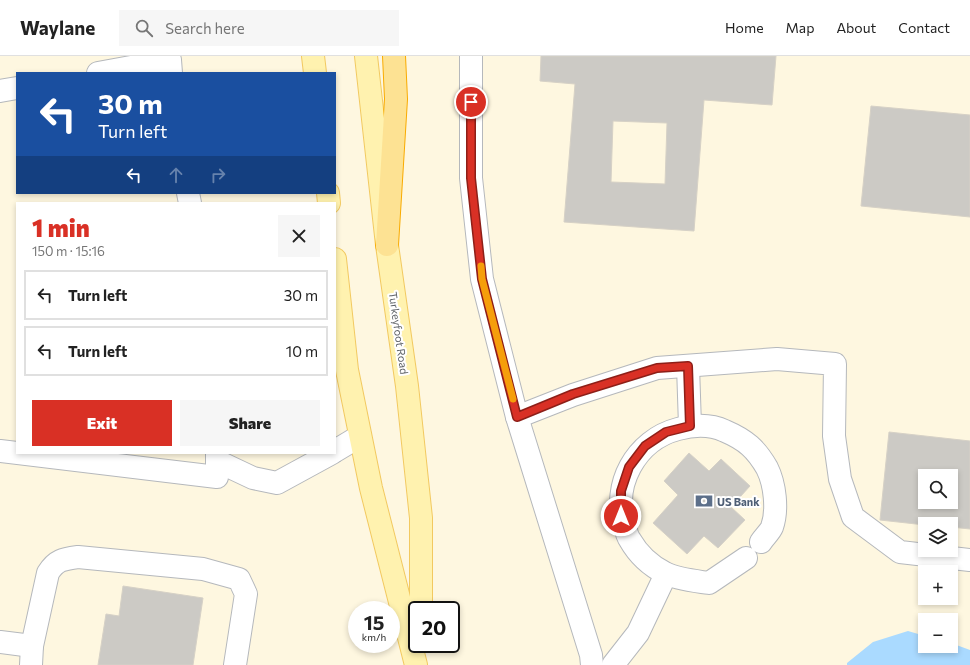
<!DOCTYPE html>
<meta charset="utf-8">
<style>
:root{--surface:#fff;--page:#f6f6f6;--text:#222;--muted:#767676;--line:#e0e0e0;--accent:#d93025}
body{margin:0;font-family:Commissioner,sans-serif;background:var(--page);color:var(--text);height:100vh;display:flex;flex-direction:column;font-size:15px;white-space:nowrap}
*{box-sizing:border-box;margin:0}
p{font-size:13px;color:var(--muted)}
.icon{flex:none;width:22px;height:22px;fill:none;stroke:currentColor;stroke-width:2;stroke-linecap:round;stroke-linejoin:round}
.map{position:relative;flex:1;overflow:hidden}
.drawer{position:absolute;left:16px;top:146px;width:320px;height:252px;display:flex;flex-direction:column;background:var(--surface);border-radius:0px;box-shadow:0 2px 6px #0003}
.drawer>*{flex:none}
.hud{position:absolute;left:16px;top:16px;width:320px;height:122px;border-radius:0px;box-shadow:0 2px 6px #0003;background:#1a4fa0;color:#fff;overflow:hidden}
.buttons{position:absolute;left:918px;top:413px;display:grid;gap:8px}
.buttons a{display:grid;place-items:center;width:40px;height:40px;border-radius:0px;background:var(--surface);box-shadow:0 2px 6px #0003;font-size:20px}
.speed{position:absolute;left:348px;top:545px;display:flex;gap:8px;font-size:20px;font-weight:700;text-align:center}
.speed>*{display:grid;place-content:center;width:52px;height:52px;border-radius:50%;background:var(--surface);box-shadow:0 2px 6px #0003;line-height:1}
.speed small{font-size:10px;font-weight:400}
.speed .limit{border:2px solid #111;border-radius:6px;background:#fff;color:#111}
.pin{position:absolute;display:grid;place-items:center;width:34px;height:34px;color:#fff;margin:-17px;border:2px solid #fff;border-radius:50%;box-shadow:0 1px 4px #0007}
.me{position:absolute;width:44px;margin:-22px;rotate:0deg;stroke-linejoin:round;filter:drop-shadow(0 0 3px #0008)}
.turn{display:flex;align-items:center;gap:14px;height:84px;padding:0 16px;font-size:18px}
.turn .icon{width:52px;height:52px;stroke-width:2.5}
.turn b{display:block;font-size:28px;line-height:34px}
.lanes{display:flex;align-items:center;height:38px;padding:0 16px;background:#0003;justify-content:center;gap:20px;direction:ltr}
.lanes .off{opacity:.35}
.round{display:grid;place-items:center;flex:none;width:42px;height:42px;border-radius:0px;background:var(--page)}
.headline{display:flex;align-items:center;justify-content:space-between;height:68px;padding:0 16px}
h1{font-size:24px;font-weight:800;line-height:30px;color:var(--accent)}
.button{display:flex;gap:8px;margin-top:auto;padding:8px 16px}
.button a{flex:1;height:46px;border-radius:0px;background:var(--accent);color:#fff;font-size:16px;font-weight:800;line-height:46px;text-align:center}
.button a+a{background:var(--page);color:var(--text)}
ul{padding:0;list-style:none}
li{display:flex;align-items:center;gap:12px;height:50px;margin:0 8px 6px;padding:0 8px;border:2px solid var(--line);border-radius:0px}
li div{flex:1}
li b{display:block;font-size:15px}
li em{font-style:normal}
header{display:flex;align-items:center;gap:24px;box-sizing:border-box;height:56px;padding:0 20px;background:var(--surface);border-bottom:1px solid var(--line)}
header strong{font-size:19px}
nav{display:flex;gap:22px;margin-inline-start:auto;font-size:14px}
.search{width:280px;height:36px;background:var(--page);display:flex;align-items:center;gap:10px;box-sizing:border-box;padding:0 14px;border-radius:0px;color:var(--muted);font-size:15px}
.map>svg:first-child{display:block}
</style>
<header>
<strong>Waylane</strong>
<div class="search"><svg class="icon" aria-label="search" viewBox="0 0 24 24"><circle cx="10" cy="10" r="6"/><path d="M15 15l6 6"/></svg>Search here</div>
<nav><a>Home</a><a>Map</a><a>About</a><a>Contact</a></nav>
</header>
<div class="map">
<svg width="970" height="609" viewBox="0 0 970 609">
<rect width="100%" height="100%" fill="#f1efe8"/>
<path fill="#fef7e0" fill-rule="evenodd" d="M0 0H970V609H0ZM17 17H335V137H17ZM17 147H335V397H17ZM925 420H951V446H925ZM925 468H951V494H925ZM925 516H951V542H925ZM357 554H391V588H357ZM417 554H451V588H417ZM925 564H951V590H925Z"/>
<polygon fill="#aadaff" points="908,575 925,580 925,590 951,590 951,587 970,594 970,609 847,609 847,607 873,586"/>
<g fill="#cccac5" stroke="#d6d1c6" fill-rule="evenodd">
<path d="M541 0H776L772 49 704 44 694 175 564 166 575 28 540 25ZM613 65 667 67 665 128 611 126Z"/>
<polygon points="871,50 970,59 970,161 861,150"/>
<path d="M889 376 970 385V473L951 471V468L925 469 880 464ZM925 420H951V446H925Z"/>
<polygon points="689,397 709,415 721,403 750,430 731,451 745,464 718,492 704,480 687,498 653,467 678,439 664,425"/>
<polygon points="123,530 203,542 193,609 98,609 106,558 119,560"/>
</g>
<g fill="none" stroke-linecap="round" stroke-linejoin="round">
<g stroke="#b5b8bc" stroke-width="24">
<g id="minor">
<polyline points="471,0 471,122 482,223 517,361 591,599 592,609"/>
<polyline points="98,17 170,4 171,17"/>
<polyline points="0,35 17,32"/>
<polyline points="188,137 190,147"/>
<polyline points="688,310 690,370"/>
<polyline points="517,361 573,339 657,312 777,303 835,308 834,380 840,423 853,461 900,496 970,504"/>
<polyline points="0,395 217,421 217,397"/>
<polyline points="335,395 360,380"/>
<polyline points="217,405 253,422 277,427 332,397"/>
<path d="M746 502 709 527C696 525 676 523 665 517 651 510 638 498 630 484 627 480 626 475 625 470 611 429 636 384 678 373 693 369 710 368 725 375 746 384 756 393 767 412 775 428 778 454 772 471 770 476 764 481 761 486"/>
<polyline points="0,586 32,590"/>
<path d="M31 609 32 590 48 517C56 504 63 503 78 501L203 513 239 523 246 538 235 609"/>
<polyline points="613,609 638,577 666,518"/>
</g>
</g>
<g stroke="#f2c960" stroke-width="24">
<g id="major">
<polyline points="313,0 315,17"/>
<polyline points="366,0 387,189 407,330 421,462 421,554"/>
<polyline points="328,137 329,147"/>
<polyline points="335,203 347,314 371,432 416,609"/>
</g>
</g>
<g stroke="#f9ab00" stroke-width="24">
<polyline id="highway" points="387,189 396,43 394,0"/>
</g>
<use href="#minor" stroke="#fff" stroke-width="22"/>
<use href="#major" stroke="#fff2af" stroke-width="22"/>
<use href="#highway" stroke="#fde293" stroke-width="22"/>
</g>
<g fill="none" stroke-linecap="round" stroke-linejoin="round">
<g stroke="#8d1f18" stroke-width="10">
<polyline id="route" points="471,46 471,122 482,223 517,361 573,338 657,312 688,310 690,370 666,376 645,390 629,411 621,435 621,460"/>
</g>
<use href="#route" stroke="#d93025" stroke-width="7"/>
<polyline stroke="#f59e0b" stroke-width="7" points="481,210 482,223 513,343"/>
</g>
<defs>
<g id="bank-bare" transform="scale(1.38)"><path d="M-6-4H6V4H-6ZM0-2.3a2.3 2.3 0 1 0 0 4.6a2.3 2.3 0 1 0 0-4.6Z" fill="#5c6f8a" stroke="#fff" stroke-width="2.5" paint-order="stroke"/></g>
</defs>
<g fill-rule="evenodd">
<use href="#bank-bare" x="704" y="445"/>
</g>
<g text-anchor="middle" dominant-baseline="central" stroke-width="4" stroke-linejoin="round" paint-order="stroke">
<g font-size="11" fill="#5f6368" stroke="#fff">
<text transform="translate(399 277) rotate(82)">Turkeyfoot Road</text>
</g>
<g font-size="11" font-weight="bold" fill="#4e5e75" stroke="#fff" text-anchor="start">
<text x="717" y="445">US Bank</text>
</g>
</g>
</svg>
<div class="buttons">
<a><svg class="icon" aria-label="search" viewBox="0 0 24 24"><circle cx="10" cy="10" r="6"/><path d="M15 15l6 6"/></svg></a>
<a><svg class="icon" aria-label="layers" viewBox="0 0 24 24"><path d="M12 4l9 5-9 5-9-5zM3 14l9 5 9-5"/></svg></a>
<a>+</a>
<a>−</a>
</div>
<div class="speed"><div>15<small>km/h</small></div><div class="limit">20</div></div>
<div class="pin" style="left:471px;top:46px;background:#d93025"><svg class="icon" aria-label="arrive" viewBox="0 0 24 24"><path d="M6 21V4h12l-3 4 3 4H6"/></svg></div>
<svg class="me" style="left:621px;top:460px" viewBox="-20 -20 40 40"><circle r="17" fill="#d93025" stroke="#fff" stroke-width="3"/><path d="M0-11L8 9 0 5-8 9z" fill="#fff"/></svg>
<div class="hud">
<div class="turn"><svg class="icon" aria-label="left" viewBox="0 0 24 24"><path d="M17 20v-9H6M10 6l-5 5 5 5"/></svg><div><b>30 m</b>Turn left</div></div>
<div class="lanes"><svg class="icon" aria-label="left" viewBox="0 0 24 24"><path d="M17 20v-9H6M10 6l-5 5 5 5"/></svg><svg class="icon off" aria-label="ahead" viewBox="0 0 24 24"><path d="M12 20V5M6 11l6-6 6 6"/></svg><svg class="icon off" aria-label="right" viewBox="0 0 24 24"><path d="M7 20v-9h11M14 6l5 5-5 5"/></svg></div>
</div>
<section class="drawer">
<div class="headline"><div><h1>1 min</h1><p>150 m · 15:16</p></div><a class="round"><svg class="icon" aria-label="close" viewBox="0 0 24 24"><path d="M6 6l12 12M18 6L6 18"/></svg></a></div>
<ul>
<li><svg class="icon" aria-label="left" viewBox="0 0 24 24"><path d="M17 20v-9H6M10 6l-5 5 5 5"/></svg><div><b>Turn left</b></div><em>30 m</em></li>
<li><svg class="icon" aria-label="left" viewBox="0 0 24 24"><path d="M17 20v-9H6M10 6l-5 5 5 5"/></svg><div><b>Turn left</b></div><em>10 m</em></li>
</ul>
<div class="button"><a>Exit</a><a>Share</a></div>
</section>
</div>
